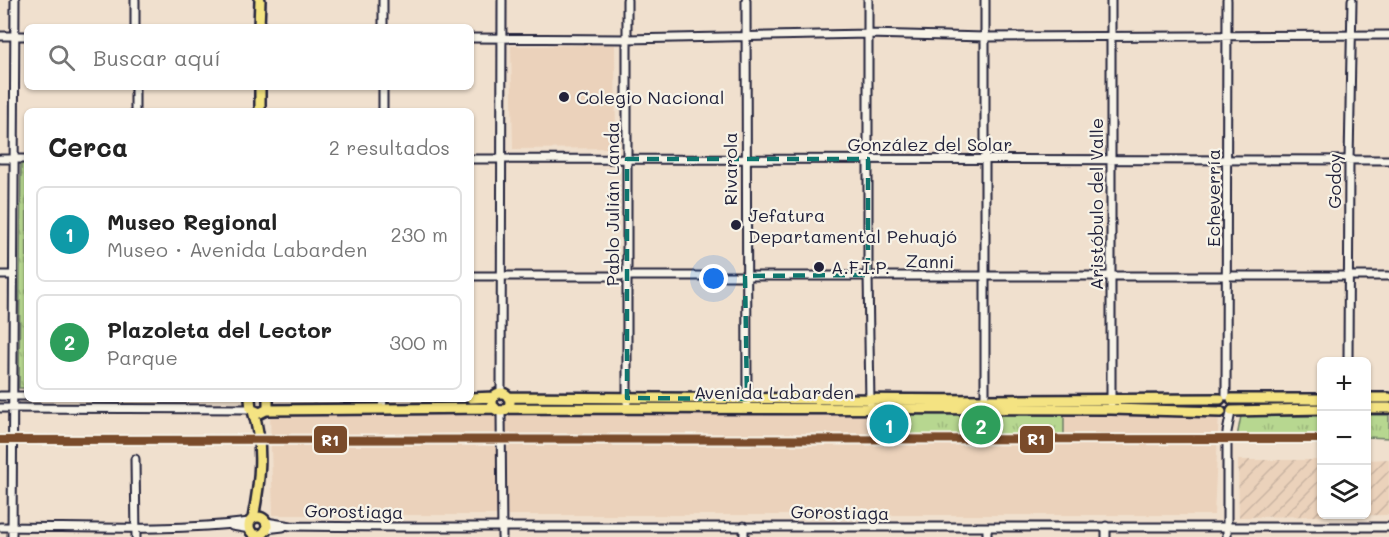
<!DOCTYPE html>
<html lang="es">
<meta charset="utf-8">
<style>
:root{--surface:#fff;--page:#f2f2f2;--text:#222;--muted:#767676;--line:#e0e0e0;--accent:#0b8043}
body{margin:0;font-family:Mali,sans-serif;background:var(--page);color:var(--text)}
.controls{position:absolute;right:18px;bottom:18px;display:grid;overflow:hidden;border-radius:9px;box-shadow:0 2px 4px #0004}
.controls button{width:54px;height:54px;display:grid;place-items:center;padding:0;border:0;border-bottom:2px solid var(--line);background:var(--surface);color:var(--text);font:30px sans-serif}
.you{position:absolute;left:714px;top:279px;width:21px;height:21px;margin:-15px;border:4px solid #fff;border-radius:50%;background:#1a73e8;box-shadow:0 0 0 9px #1a73e833}
.badge{display:grid;place-items:center;width:39px;height:39px;border-radius:50%;background:var(--accent);color:#fff;font-size:20px;font-weight:700}
.pin{position:absolute;translate:-50% -50%;border:3px solid #fff;box-shadow:0 2px 6px #0006}
.list{margin:0;padding:0;list-style:none}
h2{display:flex;justify-content:space-between;align-items:center;height:78px;margin:0;padding:0 24px;font-size:26px}
h2 small{font-size:20px;font-weight:400;color:var(--muted)}
.list li{display:grid;grid-template-columns:39px 1fr auto;gap:18px;align-items:center;box-sizing:border-box;height:96px;margin:0 12px 12px;padding:0 12px;border:2px solid var(--line);border-radius:9px}
.list b{display:block;font-size:22px;white-space:nowrap}
.list p{margin:0;font-size:20px;white-space:nowrap;color:var(--muted)}
.list em{font-size:20px;font-style:normal;color:var(--muted)}
.icon{flex:none;width:33px;height:33px;fill:none;stroke:currentColor;stroke-width:2;stroke-linecap:round;stroke-linejoin:round}
.map{position:relative;flex:none;width:1389px;height:537px;overflow:hidden}
.search{position:absolute;background:var(--surface);box-shadow:0 2px 4px #0004;left:24px;top:24px;width:450px;height:66px;display:flex;align-items:center;gap:15px;box-sizing:border-box;padding:0 21px;border-radius:9px;color:var(--muted);font-size:22px}
.panel{position:absolute;background:var(--surface);box-shadow:0 2px 4px #0004;left:24px;top:108px;width:450px;height:294px;border-radius:9px}
.map>svg:first-child{display:block}
.built{fill:#ebd2bb}
.industrial{fill:url(#industrial-furrows)}
.park{fill:url(#park-tufts);stroke:#6c7c66;stroke-width:1.5}
.lines{fill:none;stroke-linecap:round;stroke-linejoin:round}
.minor-casing{stroke:#22223b;stroke-width:11}
.major-casing{stroke:#22223b;stroke-width:14}
.minor{stroke:#f7f3e8;stroke-width:7}
.major{stroke:#f4e382;stroke-width:9}
.rail-1-casing{stroke:#f7f3e8;stroke-width:12}
.rail-1{stroke:#7a4b2a;stroke-width:8}
.marked{fill:none;stroke:#0f766e;stroke-width:4.5;stroke-dasharray:12 8;stroke-linejoin:round}
.poi-dot{fill:#22223b;stroke:#f7f3e8;stroke-width:2}
.labels{text-anchor:middle;dominant-baseline:central;stroke-width:4.5;stroke-linejoin:round;paint-order:stroke}
.poi-label{font-size:18px;fill:#22223b;stroke:#f7f3e8;text-anchor:start}
.street-label{font-size:18px;fill:#22223b;stroke:#f7f3e8}
.line-badge{stroke:#f7f3e8;stroke-width:2}
.badge-label{font-size:16px;text-anchor:middle;font-weight:bold;fill:#fff}
</style>
<div class="map">
<svg width="1389" height="537" viewBox="0 0 1389 537">
<defs>
<pattern id="industrial-furrows" width="10" height="10" patternUnits="userSpaceOnUse" patternTransform="scale(1.5)"><rect width="10" height="10" fill="#ebd2bb"/><path d="M-1 1l2-2M0 10L10 0M9 11l2-2" fill="none" stroke="#c9b4a2"/></pattern>
<pattern id="park-tufts" width="24" height="20" patternUnits="userSpaceOnUse" patternTransform="scale(1.5)"><rect width="24" height="20" fill="#b7d790"/><path d="M3 7l-1-3M5 7V3M7 7l1-3M15 17l-1-3M17 17v-4M19 17l1-3" fill="none" stroke="#9db87d"/></pattern>
</defs>
<rect width="100%" height="100%" fill="#f0e0ce"/>
<filter id="ink" filterUnits="userSpaceOnUse"><feTurbulence type="fractalNoise" baseFrequency=".0167" numOctaves="2"/><feDisplacementMap in="SourceGraphic" scale="12" xChannelSelector="R" yChannelSelector="G"/><feConvolveMatrix kernelMatrix="1 2 1 2 8 2 1 2 1" color-interpolation-filters="sRGB"/></filter>
<g filter="url(#ink)">
<path class="built" d="M615 45 616 148 513 149 511 46Z
M1219 413 1214 515H273L270 414Z"/>
<path class="industrial" d="M1389 459V515L1239 517 1238 460H1321L1322 514H1366L1367 460Z"/>
<path class="park" d="M21 159H27V388H19Z
M897 413 1064 414V437L897 436Z
M1367 415H1389V438L1367 437Z
M1241 416H1321V437H1237Z"/>
<g class="lines">
<g class="minor-casing">
<path id="minor" d="M383 0V27
M627 0V402
M746 0 747 402
M868 0V275L870 403
M985 0V402
M1111 0V403
M135 27V0
M0 36H27
M471 38 627 39 868 34 985 37 1389 35
M383 87V111
M135 111V87
M0 159H27
M471 159 1389 160
M0 275H12
M471 276H1389
M1348 362 1349 160 1352 0
M501 393 502 0
M0 396H27
M1226 396 1227 0
M0 408 251 409
M382 409 383 399
M501 410 502 537
M135 459 136 537
M266 522 291 526 385 527H1389
M232 526 250 529
M744 526V537
M0 527C81 527 170 532 250 522
M987 528V537
M266 529 283 527
M12 537 15 0
M1106 537V526
M1227 537V432L1231 412"/>
</g>
<g class="major-casing">
<path id="major" d="M259 27 260 0
M260 87V111
M492 402a9 9 0 1 1 18 0a9 9 0 1 1-18 0Z
M508 397 986 400 1220 399
M471 398 494 397
M1366 398H1389
M250 399 251 409 260 413 268 409V399
M1232 399H1322
M507 408 1111 409 1221 412
M1366 408H1389
M267 410 495 408
M253 411C264 446 260 483 253 518
M1232 411 1322 409
M249 526a9 9 0 1 1 18 0a9 9 0 1 1-18 0Z"/>
</g>
<use href="#minor" class="minor"/>
<use href="#major" class="major"/>
<g class="rail-1-casing">
<path id="rail-1" d="M0 440 1322 439"/>
</g>
<use href="#rail-1" class="rail-1"/>
</g>
</g>
<path class="marked" d="M627 159H868V275L745 276 747 399 627 398Z"/>
<g class="poi-dot">
<circle cx="564" cy="97" r="6"/>
<circle cx="736" cy="225" r="6"/>
<circle cx="819" cy="267" r="6"/>
</g>
<g class="labels">
<g class="poi-label">
<text x="576" y="97">Colegio Nacional</text>
<text x="748" y="215">Jefatura<tspan x="748" dy="21">Departamental Pehuajó</tspan></text>
<text x="831" y="267">A.F.I.P.</text>
</g>
<g class="street-label">
<text x="930" y="144">González del Solar</text>
<text transform="translate(730 169) rotate(-90)">Rivarola</text>
<text transform="translate(1334 181) rotate(-90)">Godoy</text>
<text transform="translate(1213 198) rotate(-90)">Echeverría</text>
<text transform="translate(612 204) rotate(-90)">Pablo Julián Landa</text>
<text transform="translate(1096 204) rotate(-90)">Aristóbulo del Valle</text>
<text transform="translate(930 261) rotate(1)">Zanni</text>
<text x="774" y="392">Avenida Labarden</text>
<text transform="translate(354 511) rotate(1)">Gorostiaga</text>
<text transform="translate(840 512) rotate(1)">Gorostiaga</text>
</g>
</g>
<g class="line-badge">
<rect x="1019" y="425" width="35" height="29" rx="6" fill="#7a4b2a"/>
<rect x="313" y="425" width="35" height="29" rx="6" fill="#7a4b2a"/>
</g>
<g class="badge-label">
<text x="1036" y="445">R1</text>
<text x="330" y="446">R1</text>
</g>
</svg>
<div class="controls">
<button>+</button>
<button>−</button>
<button><svg class="icon" aria-label="layers" viewBox="0 0 24 24"><path d="M12 4l9 5-9 5-9-5zM3 14l9 5 9-5"/></svg></button>
</div>
<div class="you"></div>
<div class="pin badge" style="left:889px;top:424px;background:#0f9aa8">1</div>
<div class="pin badge" style="left:981px;top:425px;background:#2e9e5b">2</div>
<div class="search"><svg class="icon" aria-label="search" viewBox="0 0 24 24"><circle cx="10" cy="10" r="6"/><path d="M15 15l6 6"/></svg>Buscar aquí</div>
<section class="panel">
<h2>Cerca<small>2 resultados</small></h2>
<ul class="list">
<li><span class="badge" style="background:#0f9aa8">1</span><div><b>Museo Regional</b><p>Museo · Avenida Labarden</p></div><em>230 m</em></li>
<li><span class="badge" style="background:#2e9e5b">2</span><div><b>Plazoleta del Lector</b><p>Parque</p></div><em>300 m</em></li>
</ul>
</section>
</div>
